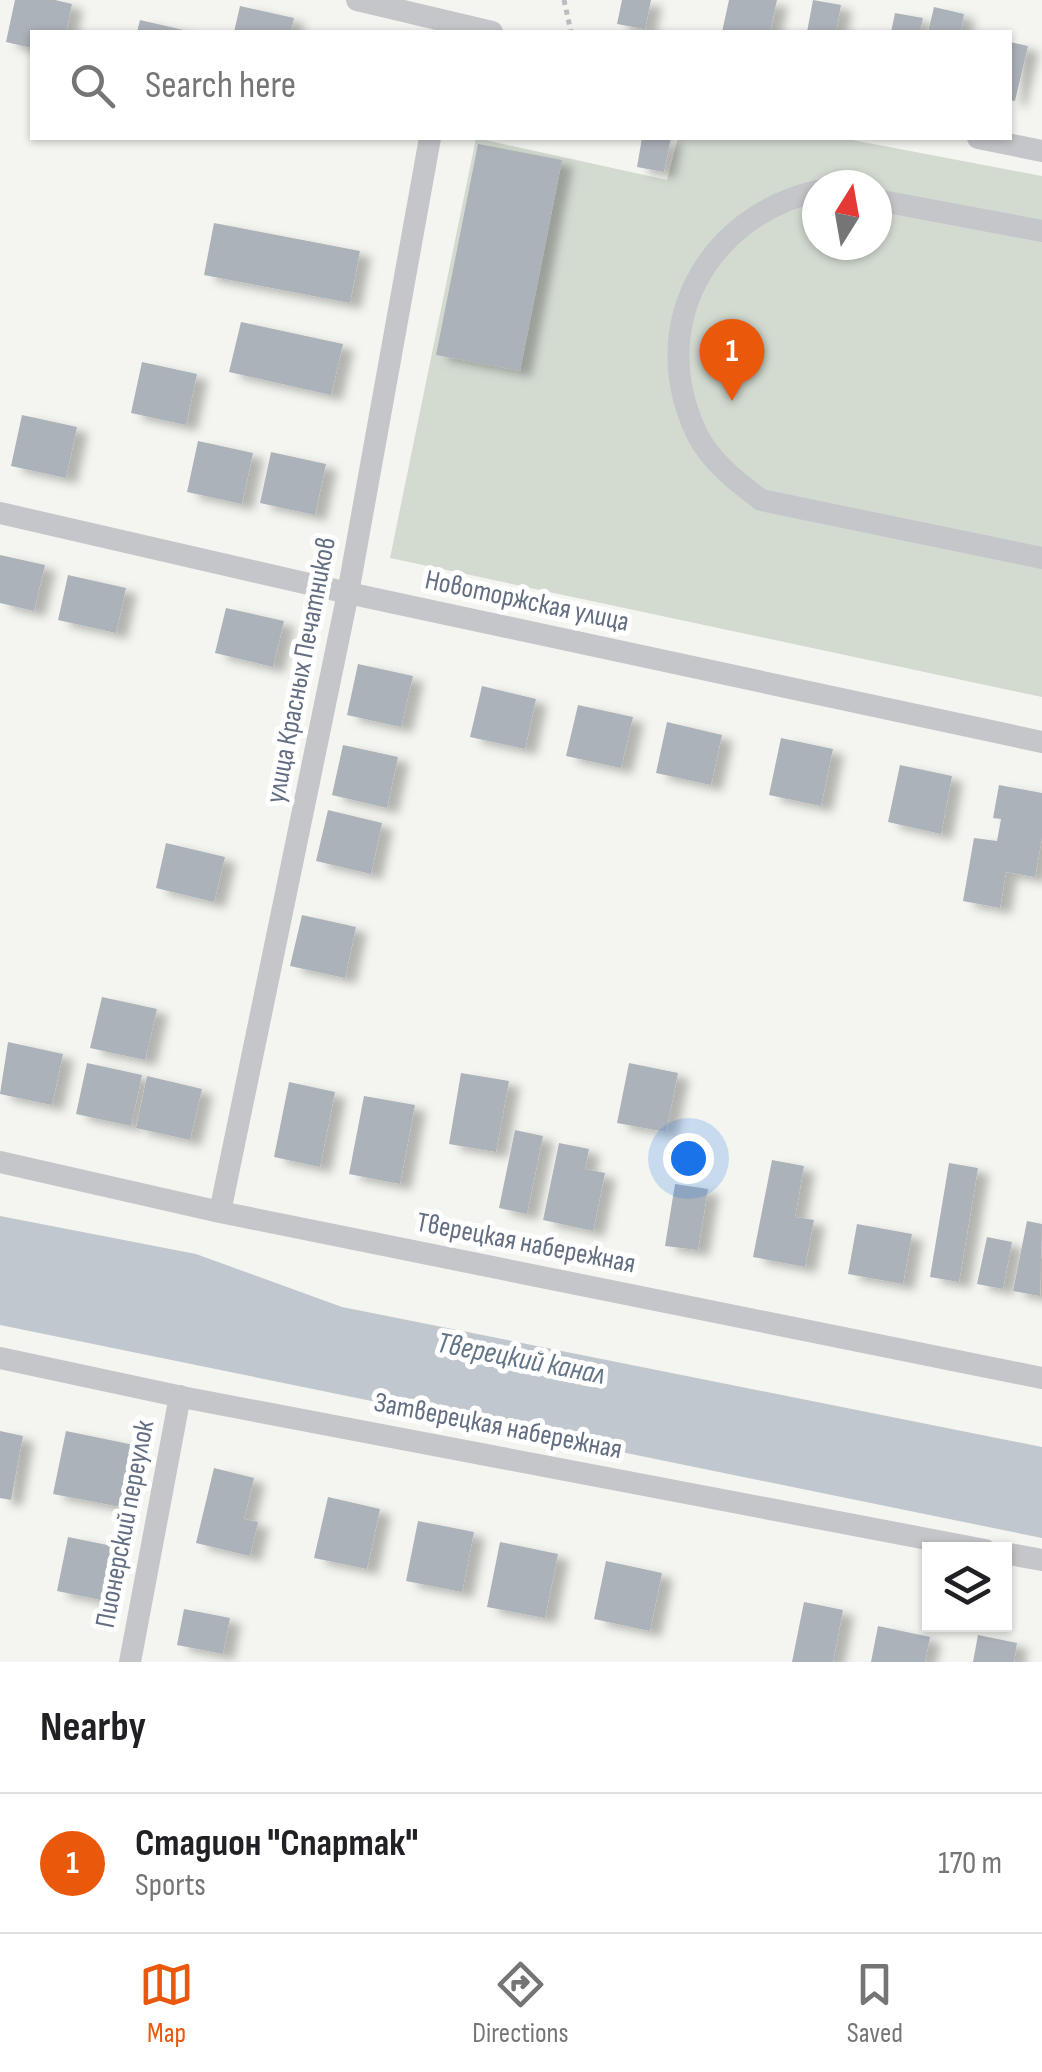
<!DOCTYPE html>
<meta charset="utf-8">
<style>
:root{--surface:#fff;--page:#f2f2f2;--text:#202124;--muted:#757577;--line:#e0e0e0;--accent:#ea580c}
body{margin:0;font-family:"Sofia Sans Condensed",sans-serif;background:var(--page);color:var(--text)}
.controls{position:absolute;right:30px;bottom:30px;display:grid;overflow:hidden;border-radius:0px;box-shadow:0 2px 8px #0004}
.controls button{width:90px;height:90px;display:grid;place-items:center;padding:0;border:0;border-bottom:2px solid var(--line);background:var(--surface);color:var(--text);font:50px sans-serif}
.compass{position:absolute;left:802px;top:170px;width:90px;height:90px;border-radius:50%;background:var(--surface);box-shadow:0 2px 8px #0004;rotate:11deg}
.you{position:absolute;left:688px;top:1158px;width:35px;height:35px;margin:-25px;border:8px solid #fff;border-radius:50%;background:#1a73e8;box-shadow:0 0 0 15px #1a73e833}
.badge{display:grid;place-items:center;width:65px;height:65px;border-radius:50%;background:var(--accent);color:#fff;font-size:32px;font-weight:700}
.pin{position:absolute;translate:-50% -82px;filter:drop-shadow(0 2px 5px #0008)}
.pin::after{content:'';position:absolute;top:52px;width:35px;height:30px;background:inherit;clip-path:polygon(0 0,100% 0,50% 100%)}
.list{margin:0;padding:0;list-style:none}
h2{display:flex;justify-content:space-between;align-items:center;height:130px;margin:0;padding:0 40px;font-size:42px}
h2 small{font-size:32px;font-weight:400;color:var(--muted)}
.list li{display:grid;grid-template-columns:65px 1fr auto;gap:30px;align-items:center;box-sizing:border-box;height:140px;padding:0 40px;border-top:2px solid var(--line)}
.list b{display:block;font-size:38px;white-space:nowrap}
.list p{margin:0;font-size:32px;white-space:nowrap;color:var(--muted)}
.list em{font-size:32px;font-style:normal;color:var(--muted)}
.icon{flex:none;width:55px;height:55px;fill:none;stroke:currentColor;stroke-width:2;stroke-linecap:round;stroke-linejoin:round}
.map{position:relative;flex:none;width:1042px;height:1662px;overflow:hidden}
.search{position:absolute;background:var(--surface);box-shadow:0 2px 8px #0004;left:30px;right:30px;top:30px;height:110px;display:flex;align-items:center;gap:25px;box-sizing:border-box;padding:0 35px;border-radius:0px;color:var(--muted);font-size:38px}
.sheet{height:270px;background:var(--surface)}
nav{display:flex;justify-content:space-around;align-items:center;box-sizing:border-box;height:140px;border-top:2px solid var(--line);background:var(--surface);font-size:28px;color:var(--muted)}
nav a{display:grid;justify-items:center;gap:5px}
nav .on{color:var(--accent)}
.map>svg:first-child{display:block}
.green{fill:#d3dbd1;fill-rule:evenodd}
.water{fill:#c0c7ce}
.building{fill:#acb2b9;filter:url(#shadow)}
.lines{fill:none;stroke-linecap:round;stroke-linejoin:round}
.path{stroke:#bbbcbf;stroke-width:5;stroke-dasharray:5 5;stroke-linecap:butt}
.street{stroke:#c4c6ca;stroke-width:22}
.labels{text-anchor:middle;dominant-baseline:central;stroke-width:10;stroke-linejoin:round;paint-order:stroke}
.street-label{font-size:28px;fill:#636e82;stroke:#fff}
.water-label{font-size:30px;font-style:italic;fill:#637586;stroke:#fff}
</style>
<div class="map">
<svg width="1042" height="1662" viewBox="0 0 1042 1662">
<defs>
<filter id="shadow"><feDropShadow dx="11" dy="6" stdDeviation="5" flood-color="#0004"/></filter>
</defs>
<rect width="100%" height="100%" fill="#f4f5f0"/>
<path class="green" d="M476 138 667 180 678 138H842L1042 176V697L390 558ZM817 185H877V245H817Z"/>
<path class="water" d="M0 1216 196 1254 342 1307 1042 1447V1538L0 1325Z"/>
<path class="building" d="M15 0H55L72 4 66 32H32V48L6 42Z
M622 0H651L645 29 617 24Z
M729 0H777L770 32H722Z
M813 0 841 5 836 32H807Z
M240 6 294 18 291 32H234Z
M934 7 964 14 961 32H928Z
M895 13 923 18 920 32H891Z
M140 20 188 31V32H137Z
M1010 42 1028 46 1015 101 1010 100Z
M642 138H671L664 172 637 167Z
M478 144 562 160 520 371 436 355Z
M214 223 360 251 350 303 204 275Z
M241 322 343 344 331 395 229 372Z
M142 362 197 374 186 425 131 413Z
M22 415 77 427 66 478 11 466Z
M198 441 253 453 242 504 187 492Z
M271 452 326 464 315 515 260 503Z
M0 555 45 565 34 611 0 603Z
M68 575 126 588 116 633 58 620Z
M226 608 284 621 273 667 215 653Z
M358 664 413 676 401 727 347 715Z
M482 686 536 699 525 749 470 737Z
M578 705 633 717 621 768 566 756Z
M667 722 722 735 711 785 656 773Z
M781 738 833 749 821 806 769 795Z
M343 745 398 757 387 808 332 795Z
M900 765 952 776 941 834 888 822Z
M999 785 1042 793V838L1035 877 1006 872 1000 908 963 901 974 838 997 841 1001 819 993 818Z
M328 810 382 823 371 874 316 861Z
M166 843 225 857 214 902 156 888Z
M302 915 356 927 345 978 290 966Z
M102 997 157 1009 145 1060 90 1048Z
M8 1042 63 1054 52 1105 0 1094Z
M87 1063 142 1075 131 1126 76 1114Z
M629 1063 678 1073 666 1132 617 1123Z
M461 1073 509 1081 496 1152 449 1144Z
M147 1076 202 1089 190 1140 136 1128Z
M289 1082 335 1092 320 1167 274 1157Z
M364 1096 415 1105 400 1184 349 1174Z
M515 1130 543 1136 527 1214 499 1208Z
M559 1143 589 1149 585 1169 605 1173 593 1231 543 1220Z
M772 1160 804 1166 795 1217 814 1220 805 1267 753 1257Z
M949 1163 978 1168 959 1282 930 1277Z
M675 1184 708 1189 698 1250 665 1246Z
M1027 1221 1042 1224 1040 1296 1013 1291Z
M857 1224 912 1234 903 1284 848 1274Z
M987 1237 1012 1242 1003 1289 977 1284Z
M0 1431 23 1436 11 1500 0 1498Z
M66 1431 134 1445 121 1507 53 1494Z
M214 1468 254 1478 244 1519 258 1522 250 1556 196 1543Z
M328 1497 380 1509 367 1569 314 1558Z
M418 1521 474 1532 462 1592 406 1581Z
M68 1537 112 1546 101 1600 57 1591Z
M500 1542 558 1554 545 1618 487 1607Z
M606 1561 662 1573 650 1631 594 1619Z
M804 1602 843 1610 833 1662H792Z
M184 1609 230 1618 223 1654 177 1645Z
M878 1626 930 1637 925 1662H871Z
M978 1635 1017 1643 1014 1662H973Z"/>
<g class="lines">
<path class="path" d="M564 0 571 32"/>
<path class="street" d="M357 0 492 32
M978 138 1042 151
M817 191C705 217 646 328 697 434 711 462 736 481 761 500L1042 558
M877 200 1042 231
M0 513 348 593 1042 742
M0 1162 220 1212 1042 1378
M220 1212 348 593 430 138
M0 1358 187 1398 985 1550
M1004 1553 1042 1560
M130 1662 180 1396"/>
</g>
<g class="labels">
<g class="street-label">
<text transform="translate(527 601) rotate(12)">Новоторжская улица</text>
<text transform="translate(301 670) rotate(-79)">улица Красных Печатников</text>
<text transform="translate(526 1243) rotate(11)">Тверецкая набережная</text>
<text transform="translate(498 1426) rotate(11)">Затверецкая набережная</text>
<text transform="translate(125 1524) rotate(-79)">Пионерский переулок</text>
</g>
<g class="water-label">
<text transform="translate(521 1359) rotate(11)">Тверецкий канал</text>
</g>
</g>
</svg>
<div class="controls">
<button><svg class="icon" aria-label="layers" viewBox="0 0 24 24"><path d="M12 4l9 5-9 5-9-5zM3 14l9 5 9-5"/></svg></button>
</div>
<svg class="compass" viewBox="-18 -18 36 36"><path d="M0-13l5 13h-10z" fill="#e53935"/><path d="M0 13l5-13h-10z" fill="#757577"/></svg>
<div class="you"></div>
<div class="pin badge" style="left:732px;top:401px">1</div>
<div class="search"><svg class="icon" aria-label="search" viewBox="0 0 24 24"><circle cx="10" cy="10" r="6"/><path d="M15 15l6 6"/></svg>Search here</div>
</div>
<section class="sheet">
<h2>Nearby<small></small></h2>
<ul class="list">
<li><span class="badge">1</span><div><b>Стадион &quot;Спартак&quot;</b><p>Sports</p></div><em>170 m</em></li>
</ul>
</section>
<nav>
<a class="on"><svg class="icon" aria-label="map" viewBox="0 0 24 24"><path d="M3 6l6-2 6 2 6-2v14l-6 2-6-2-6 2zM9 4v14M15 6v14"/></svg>Map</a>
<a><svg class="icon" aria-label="directions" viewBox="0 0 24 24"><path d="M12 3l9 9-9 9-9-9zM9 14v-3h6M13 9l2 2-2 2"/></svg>Directions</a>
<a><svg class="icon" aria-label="saved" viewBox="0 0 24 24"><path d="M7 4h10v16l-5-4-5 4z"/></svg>Saved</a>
</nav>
